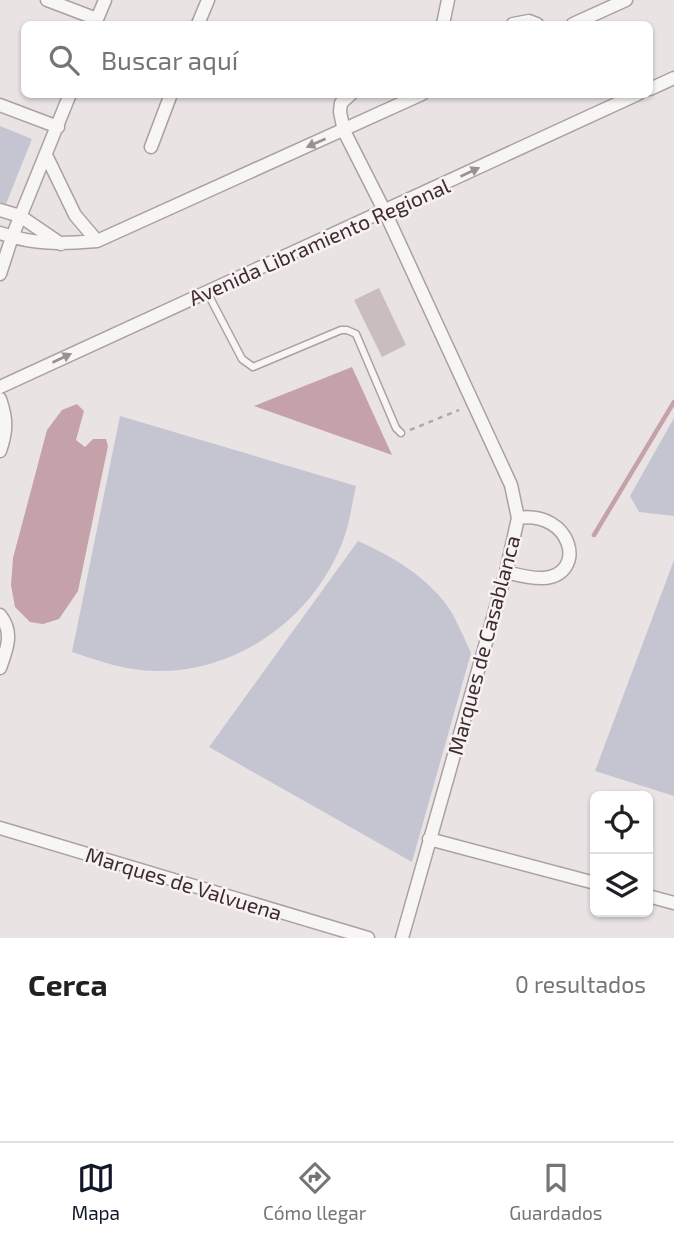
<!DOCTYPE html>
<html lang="es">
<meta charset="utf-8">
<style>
:root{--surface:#fff;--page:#f6f6f6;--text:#202124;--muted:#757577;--line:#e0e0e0;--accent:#111827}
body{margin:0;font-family:"Exo 2",sans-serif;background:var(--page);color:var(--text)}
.controls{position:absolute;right:21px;bottom:21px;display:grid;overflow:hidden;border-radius:10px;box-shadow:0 2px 5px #0004}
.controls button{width:63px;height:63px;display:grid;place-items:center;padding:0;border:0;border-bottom:2px solid var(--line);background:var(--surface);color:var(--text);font:35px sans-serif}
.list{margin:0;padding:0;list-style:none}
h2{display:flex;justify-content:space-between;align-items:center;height:91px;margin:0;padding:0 28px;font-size:30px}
h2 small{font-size:23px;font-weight:400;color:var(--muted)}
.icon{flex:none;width:38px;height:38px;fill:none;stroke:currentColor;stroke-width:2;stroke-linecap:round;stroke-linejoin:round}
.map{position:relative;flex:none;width:674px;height:938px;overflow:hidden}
.search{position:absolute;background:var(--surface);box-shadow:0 2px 5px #0004;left:21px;right:21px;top:21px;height:77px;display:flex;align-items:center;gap:18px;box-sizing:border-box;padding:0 24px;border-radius:10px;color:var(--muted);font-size:26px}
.sheet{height:203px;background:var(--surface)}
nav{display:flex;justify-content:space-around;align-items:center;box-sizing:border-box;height:98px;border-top:2px solid var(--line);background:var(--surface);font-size:19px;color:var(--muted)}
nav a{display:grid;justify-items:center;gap:4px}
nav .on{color:var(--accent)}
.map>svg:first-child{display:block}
.green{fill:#c5c5d2}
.water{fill:#c5a2a9}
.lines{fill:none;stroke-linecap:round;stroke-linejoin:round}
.stream{stroke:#c5a2a9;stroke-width:4.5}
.building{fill:#c9bdbf}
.lane-casing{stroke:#aca1a2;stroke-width:9}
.street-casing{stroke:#aca1a2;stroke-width:15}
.path{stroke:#b2a9a9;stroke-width:2.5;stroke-dasharray:5 5;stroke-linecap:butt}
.lane{stroke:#f8f5f5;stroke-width:6}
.street{stroke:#f8f5f5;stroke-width:12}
.oneway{fill:#9c9092}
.labels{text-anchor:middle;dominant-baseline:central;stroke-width:5;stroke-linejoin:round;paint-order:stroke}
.street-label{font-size:21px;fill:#402c2e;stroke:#f7f2f3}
</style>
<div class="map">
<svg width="674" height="938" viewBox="0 0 674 938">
<rect width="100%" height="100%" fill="#e9e3e4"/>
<path class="green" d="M0 126 32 139 6 204 0 202Z
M120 416 356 486C352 503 350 522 344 538 316 616 239 673 155 671 126 671 100 661 72 652Z
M674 418V516L639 512 630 496Z
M358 541C394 557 431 579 452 613 459 626 465 640 471 653L412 862 209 747Z
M674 560V796L595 771Z"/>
<path class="water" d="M352 367 392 455 254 406Z
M77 404 84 411 76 440 85 447 93 439H106L108 446 78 591 59 619 43 624 30 622 15 607 11 585 13 558 47 430 62 410Z"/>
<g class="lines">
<path class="stream" d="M594 535 674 402"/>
</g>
<path class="building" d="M379 288 406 345 382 357 354 300Z"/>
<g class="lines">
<g class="lane-casing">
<path id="lane" d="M207 292 242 359 253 367 341 330H347L356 334 396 428 401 433"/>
</g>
<g class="street-casing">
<path id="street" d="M47 0 97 19
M95 24 105 0
M198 24 208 0
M443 24 448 0
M513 24 529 21 537 24
M573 24 626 0
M650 89 674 78
M351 94 341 103 340 112 344 131 385 212 511 485 518 518 506 572 402 938
M0 105 58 127
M151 147 171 94
M46 155 75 215 97 241
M0 210 20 216 61 244
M0 233C35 245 61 244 97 241L422 94
M0 274 12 237 70 94
M0 387 638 94
M0 399C7 419 7 431 0 451
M506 572C518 575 532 579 544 578 588 574 572 510 518 518
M0 615C14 632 7 649 0 668
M0 828 368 938
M429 839 595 883
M648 896 674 903"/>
</g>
<path class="path" d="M410 430 459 410"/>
<use href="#lane" class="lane"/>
<use href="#street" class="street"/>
</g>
<defs><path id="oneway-solid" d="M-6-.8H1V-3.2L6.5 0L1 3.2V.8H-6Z" transform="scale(1.75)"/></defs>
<g class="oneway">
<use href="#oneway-solid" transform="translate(316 143) rotate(156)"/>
<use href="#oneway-solid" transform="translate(470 172) rotate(-25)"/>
<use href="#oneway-solid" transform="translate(62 358) rotate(-25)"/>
</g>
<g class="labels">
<g class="street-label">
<text transform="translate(319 241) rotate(-24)">Avenida Libramiento Regional</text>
<text transform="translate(483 645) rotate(-75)">Marques de Casablanca</text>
<text transform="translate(184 883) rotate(17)">Marques de Valvuena</text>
</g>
</g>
</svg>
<div class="controls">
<button><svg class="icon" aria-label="locate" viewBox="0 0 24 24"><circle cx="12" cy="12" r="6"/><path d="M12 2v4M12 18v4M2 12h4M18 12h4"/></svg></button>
<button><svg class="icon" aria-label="layers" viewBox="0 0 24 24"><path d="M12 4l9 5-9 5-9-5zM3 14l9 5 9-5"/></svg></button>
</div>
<div class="search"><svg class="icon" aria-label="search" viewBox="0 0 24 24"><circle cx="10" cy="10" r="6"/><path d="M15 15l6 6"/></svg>Buscar aquí</div>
</div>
<section class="sheet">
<h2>Cerca<small>0 resultados</small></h2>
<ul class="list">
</ul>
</section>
<nav>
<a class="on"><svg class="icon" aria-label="map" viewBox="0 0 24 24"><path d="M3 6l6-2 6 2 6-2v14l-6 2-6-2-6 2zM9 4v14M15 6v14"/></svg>Mapa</a>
<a><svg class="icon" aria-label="directions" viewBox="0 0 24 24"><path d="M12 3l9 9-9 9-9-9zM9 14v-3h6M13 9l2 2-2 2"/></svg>Cómo llegar</a>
<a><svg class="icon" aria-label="saved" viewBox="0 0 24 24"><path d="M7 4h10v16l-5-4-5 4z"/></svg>Guardados</a>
</nav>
